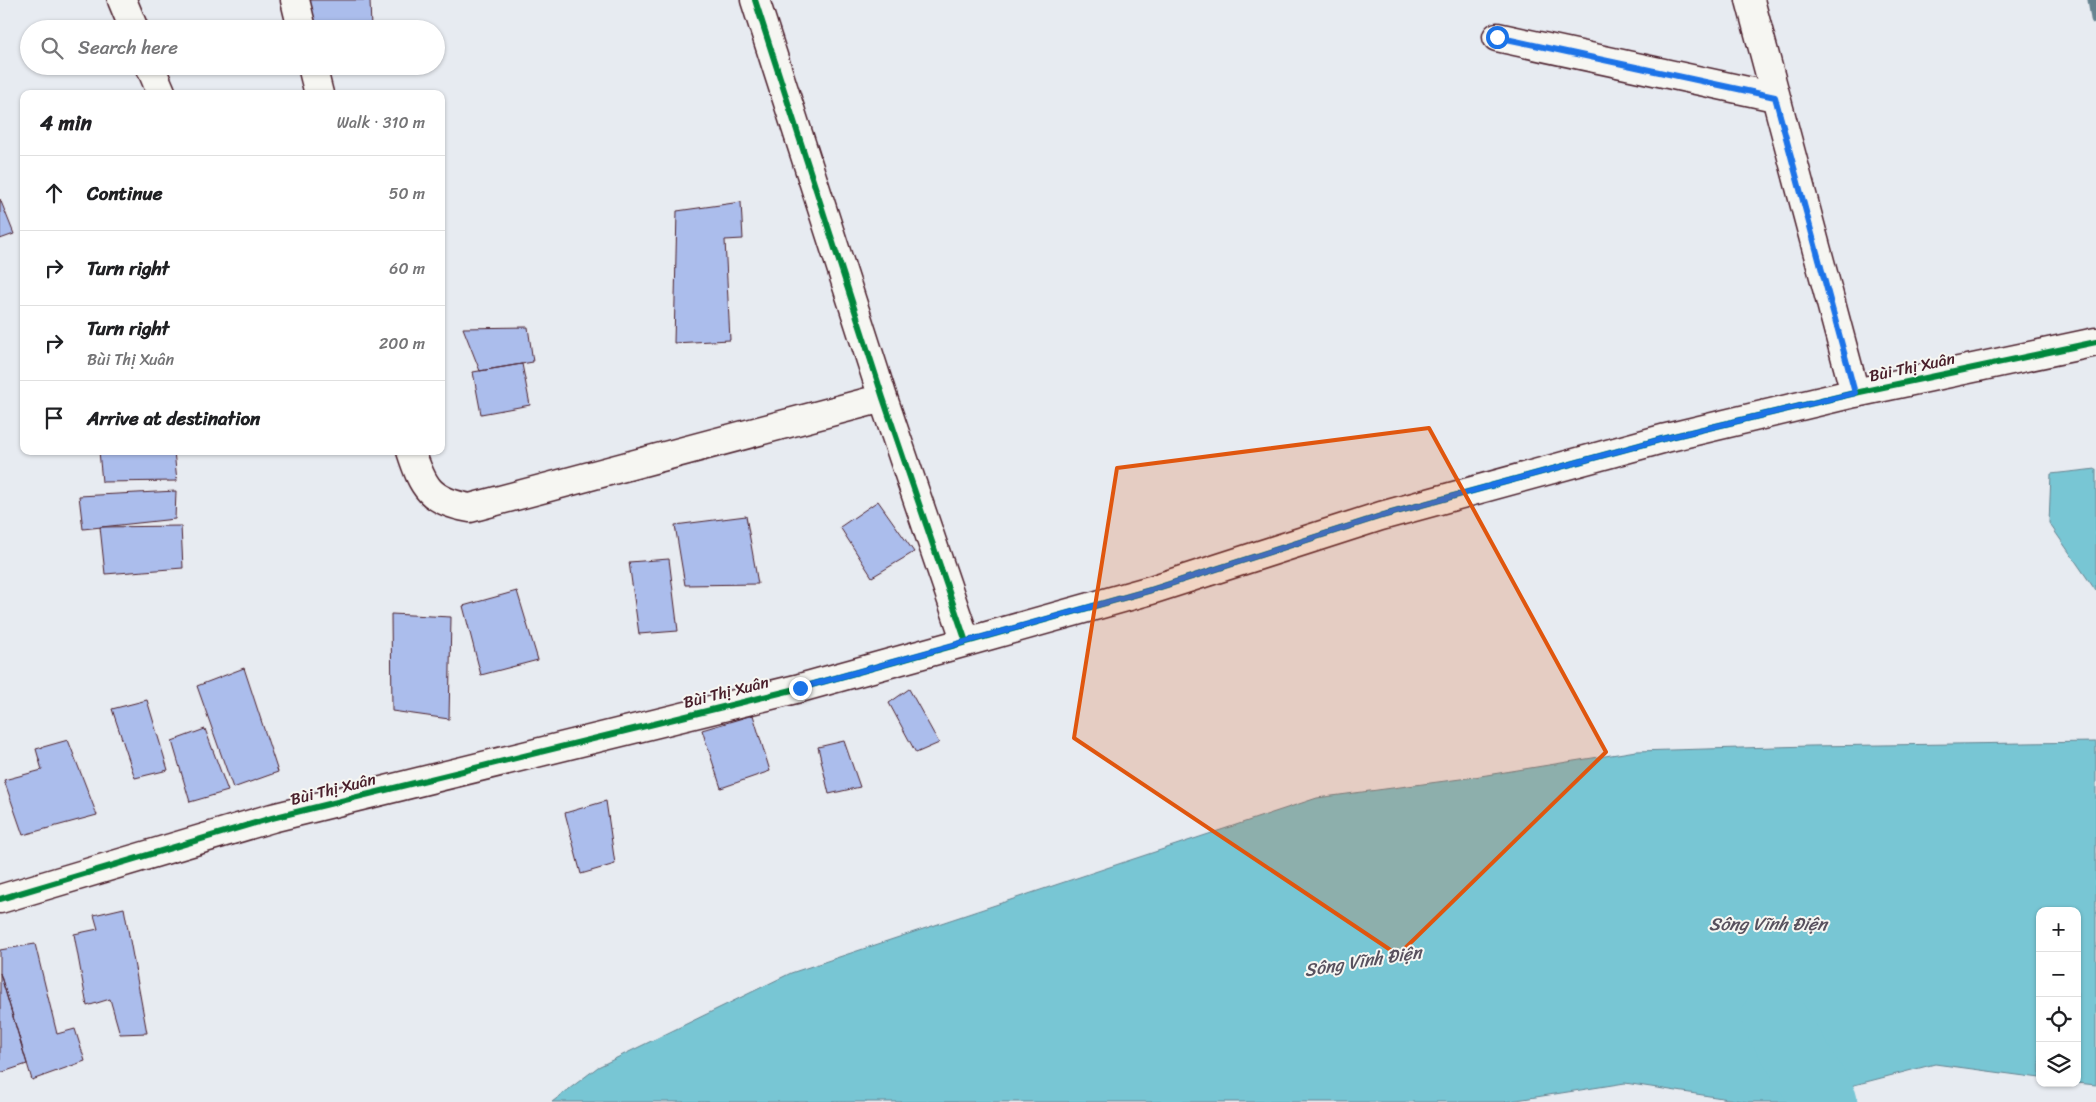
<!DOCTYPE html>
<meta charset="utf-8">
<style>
:root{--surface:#fff;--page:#f6f6f6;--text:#202124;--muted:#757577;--line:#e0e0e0}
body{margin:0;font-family:Sriracha,sans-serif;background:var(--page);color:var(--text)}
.controls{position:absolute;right:15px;bottom:15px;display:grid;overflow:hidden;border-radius:10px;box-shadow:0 1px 4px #0004}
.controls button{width:45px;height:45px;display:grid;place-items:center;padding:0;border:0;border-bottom:1px solid var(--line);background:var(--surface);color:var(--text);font:25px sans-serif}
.stop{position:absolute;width:15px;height:15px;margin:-11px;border:4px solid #1a73e8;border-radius:50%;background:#fff}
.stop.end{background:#1a73e8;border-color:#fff;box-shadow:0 1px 5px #0008}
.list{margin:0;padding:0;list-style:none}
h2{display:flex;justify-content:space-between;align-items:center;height:65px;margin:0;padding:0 20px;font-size:21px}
h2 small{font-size:16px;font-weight:400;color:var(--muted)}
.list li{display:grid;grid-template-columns:32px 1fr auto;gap:15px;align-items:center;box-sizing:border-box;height:75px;padding:0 20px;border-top:1px solid var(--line)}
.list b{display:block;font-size:19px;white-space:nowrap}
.list p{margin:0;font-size:16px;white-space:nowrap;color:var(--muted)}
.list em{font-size:16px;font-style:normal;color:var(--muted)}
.icon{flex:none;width:28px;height:28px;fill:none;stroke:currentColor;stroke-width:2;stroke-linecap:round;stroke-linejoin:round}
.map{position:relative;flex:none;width:2096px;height:1102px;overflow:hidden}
.search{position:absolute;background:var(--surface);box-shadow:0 1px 4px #0004;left:20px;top:20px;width:425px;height:55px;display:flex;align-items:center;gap:12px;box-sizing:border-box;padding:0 18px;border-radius:28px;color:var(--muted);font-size:19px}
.panel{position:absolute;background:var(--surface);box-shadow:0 1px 4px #0004;left:20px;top:90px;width:425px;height:365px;border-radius:10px}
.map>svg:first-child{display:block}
.water{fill:#78c6d4;stroke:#668390}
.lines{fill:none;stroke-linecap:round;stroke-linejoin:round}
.stream{stroke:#668390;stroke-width:11}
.river{stroke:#78c6d4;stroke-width:65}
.building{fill:#abbdec;stroke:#4a1f2b}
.street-casing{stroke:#4a1f2b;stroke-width:31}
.street{stroke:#f6f6f2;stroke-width:28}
.cycleway-casing{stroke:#f6f6f2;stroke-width:9}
.cycleway{stroke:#00873e;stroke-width:6}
.route{stroke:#1a73e8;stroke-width:6}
.marked{fill:#e0560e;fill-opacity:0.2;stroke:#e0560e;stroke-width:4;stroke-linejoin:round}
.labels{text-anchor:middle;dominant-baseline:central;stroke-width:4;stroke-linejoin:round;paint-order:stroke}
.street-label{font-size:16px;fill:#4a1f2b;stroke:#f6f6f2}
.water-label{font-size:18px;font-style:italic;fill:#58515e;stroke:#f6f6f2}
</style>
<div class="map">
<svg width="2096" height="1102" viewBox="0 0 2096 1102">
<rect width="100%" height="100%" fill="#e7ebf1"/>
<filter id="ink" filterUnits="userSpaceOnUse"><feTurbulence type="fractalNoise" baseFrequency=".02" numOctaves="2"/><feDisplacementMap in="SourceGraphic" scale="10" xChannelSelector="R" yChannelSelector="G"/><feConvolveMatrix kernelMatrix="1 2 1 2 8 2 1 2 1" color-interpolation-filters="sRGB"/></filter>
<g filter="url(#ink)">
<path class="water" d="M2096 469V591L2049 523 2051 474Z
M2096 742V1085L2077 1083V911H2040V1078L1935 1064 1789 1102H1748L1625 1083 1504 1102H552L598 1067 791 973 1317 798 1468 778 1636 751 1810 746Z"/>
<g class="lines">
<path class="stream" d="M2093 0 2096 19"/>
<path class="river" d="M1774 1018 1825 1102"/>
</g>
<path class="building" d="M300 0H370L371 29 302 27Z
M0 199 14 234 0 239Z
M741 202 743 239 725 240 730 340 674 343 677 211Z
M528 327 533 362 480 371 463 328Z
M522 364 530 405 481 414 473 372Z
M99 451H174L177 481 102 482Z
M176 491 175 519 83 529 79 496Z
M878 501 914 552 872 577 840 527Z
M746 516 758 584 685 585 675 525Z
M181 526 183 568 105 574 100 527Z
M669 559 678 631 639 634 629 562Z
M517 591 538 660 481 675 463 606Z
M391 614 451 617 449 719 392 711Z
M244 668 278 772 233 788 197 686Z
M909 689 939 743 916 753 889 703Z
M147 700 168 770 135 778 112 709Z
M753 715 770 771 721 788 702 730Z
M205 729 228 791 190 802 172 741Z
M68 740 97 815 23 835 4 780 42 770 36 749Z
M844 741 860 787 829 794 818 747Z
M606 801 615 864 581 874 565 813Z
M124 908 147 1033 120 1034 110 999 87 1006 74 934 98 929 94 915Z
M35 944 57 1034 75 1029 85 1061 32 1080 0 973V950Z
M0 973 27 1064 0 1073Z"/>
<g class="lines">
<g class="street-casing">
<path id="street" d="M122 0 134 29
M295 0 302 29
M755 0 883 398 966 642
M1750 0 1855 393
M1497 37 1775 97
M150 66 162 94
M312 66 319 94
M411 451C423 488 430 501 470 508L883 398
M0 899 272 818 800 688 966 642 1151 590 1381 516 1666 438 1855 393 2096 342"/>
</g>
<use href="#street" class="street"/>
<g class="cycleway-casing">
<path id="cycleway" d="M755 0 883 398 966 642
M0 899 272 818 800 688 966 642 1151 590 1381 516 1666 438 1855 393 2096 342"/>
</g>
<use href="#cycleway" class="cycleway"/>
</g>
</g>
<g class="lines" filter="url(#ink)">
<path class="route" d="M800 688 1151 590 1381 516 1666 438 1855 393 1775 97 1497 37"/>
</g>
<path class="marked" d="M1429 428 1606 752 1398 955 1074 738 1117 468Z"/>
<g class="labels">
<g class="street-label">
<text transform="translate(1912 367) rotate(-12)">Bùi Thị Xuân</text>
<text transform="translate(726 692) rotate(-14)">Bùi Thị Xuân</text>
<text transform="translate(333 789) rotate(-14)">Bùi Thị Xuân</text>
</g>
<g class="water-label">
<text x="1768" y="924">Sông Vĩnh Điện</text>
<text transform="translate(1363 961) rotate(-9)">Sông Vĩnh Điện</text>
</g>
</g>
</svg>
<div class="controls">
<button>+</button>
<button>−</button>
<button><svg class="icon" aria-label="locate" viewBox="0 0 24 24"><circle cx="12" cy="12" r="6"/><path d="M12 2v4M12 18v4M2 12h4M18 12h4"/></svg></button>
<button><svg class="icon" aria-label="layers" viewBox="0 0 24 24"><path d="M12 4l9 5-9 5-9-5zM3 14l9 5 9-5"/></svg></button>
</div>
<div class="stop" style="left:1497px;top:37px"></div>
<div class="stop end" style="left:800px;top:688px"></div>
<div class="search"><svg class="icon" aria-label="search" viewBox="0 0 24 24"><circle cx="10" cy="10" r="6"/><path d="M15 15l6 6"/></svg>Search here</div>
<section class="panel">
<h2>4 min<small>Walk · 310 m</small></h2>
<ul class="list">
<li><svg class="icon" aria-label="ahead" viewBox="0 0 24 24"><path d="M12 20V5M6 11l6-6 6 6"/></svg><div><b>Continue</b></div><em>50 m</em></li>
<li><svg class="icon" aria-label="right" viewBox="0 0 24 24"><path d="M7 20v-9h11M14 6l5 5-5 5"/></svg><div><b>Turn right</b></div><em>60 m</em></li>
<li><svg class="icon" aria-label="right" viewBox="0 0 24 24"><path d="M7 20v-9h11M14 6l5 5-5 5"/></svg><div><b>Turn right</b><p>Bùi Thị Xuân</p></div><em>200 m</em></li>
<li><svg class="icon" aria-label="arrive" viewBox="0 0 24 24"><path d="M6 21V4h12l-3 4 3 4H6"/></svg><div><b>Arrive at destination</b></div></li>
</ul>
</section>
</div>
